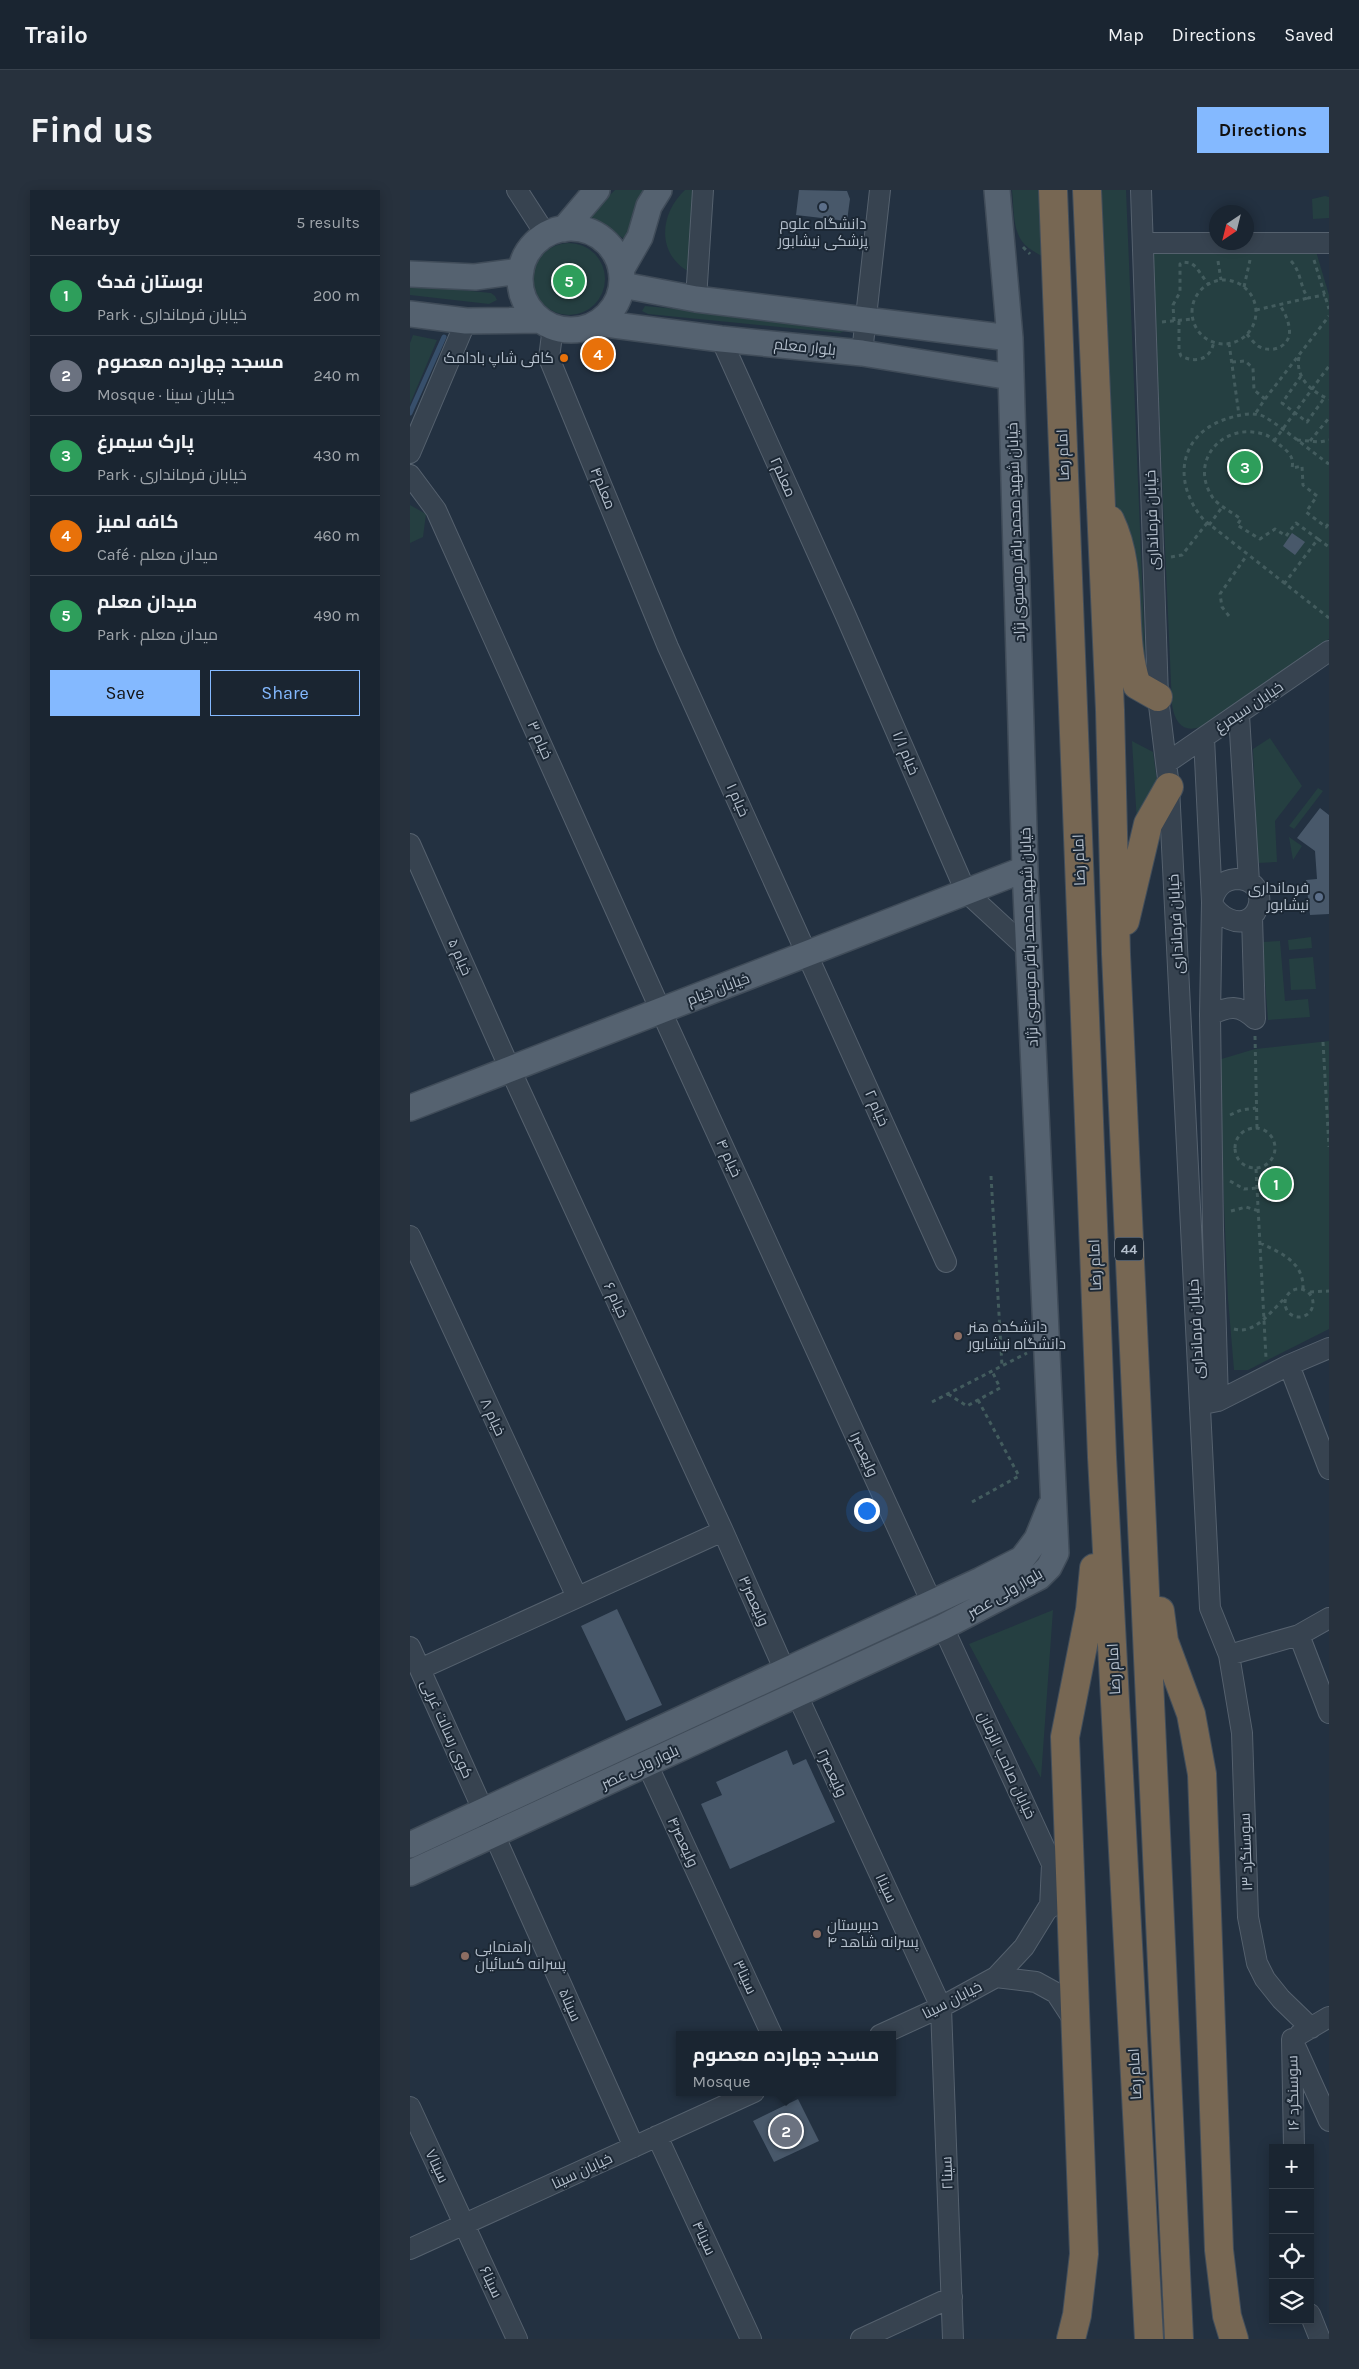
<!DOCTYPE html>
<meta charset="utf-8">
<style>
:root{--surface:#1a2531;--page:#27313d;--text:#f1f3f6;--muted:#9fa5ab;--line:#38424d;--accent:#84b9ff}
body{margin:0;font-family:Karla,Cairo,sans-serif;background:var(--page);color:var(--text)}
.controls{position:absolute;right:15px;bottom:15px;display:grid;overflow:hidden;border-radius:0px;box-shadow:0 2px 12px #0003}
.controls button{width:45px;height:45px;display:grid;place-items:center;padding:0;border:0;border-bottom:1px solid var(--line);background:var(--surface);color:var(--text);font:25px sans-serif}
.compass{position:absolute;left:799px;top:15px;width:45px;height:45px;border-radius:50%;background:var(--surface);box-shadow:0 2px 12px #0003;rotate:215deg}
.you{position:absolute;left:456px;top:1320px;width:18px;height:18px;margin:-12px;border:4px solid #fff;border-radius:50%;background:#1a73e8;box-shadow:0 0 0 8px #1a73e833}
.badge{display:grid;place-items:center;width:32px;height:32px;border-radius:50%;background:var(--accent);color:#fff;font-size:16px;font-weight:700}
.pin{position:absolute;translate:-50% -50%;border:2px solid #fff;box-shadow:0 1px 5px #0006}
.popup{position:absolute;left:266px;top:1841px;width:220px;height:65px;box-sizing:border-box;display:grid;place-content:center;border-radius:0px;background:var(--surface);filter:drop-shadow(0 1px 4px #0005);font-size:16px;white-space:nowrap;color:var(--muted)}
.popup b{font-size:19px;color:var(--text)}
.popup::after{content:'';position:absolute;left:50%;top:100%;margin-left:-10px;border:10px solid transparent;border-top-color:var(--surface)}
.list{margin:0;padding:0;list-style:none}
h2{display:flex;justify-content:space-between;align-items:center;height:65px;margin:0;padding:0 20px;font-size:21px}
h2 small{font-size:16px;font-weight:400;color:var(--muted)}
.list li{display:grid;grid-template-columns:32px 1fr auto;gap:15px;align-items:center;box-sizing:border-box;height:80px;padding:0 20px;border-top:1px solid var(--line)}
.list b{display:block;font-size:19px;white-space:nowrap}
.list p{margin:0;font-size:16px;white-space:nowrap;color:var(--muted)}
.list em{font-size:16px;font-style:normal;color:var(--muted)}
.actions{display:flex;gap:10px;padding:15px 20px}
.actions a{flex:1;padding:11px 0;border:1px solid var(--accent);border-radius:0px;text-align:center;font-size:18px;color:var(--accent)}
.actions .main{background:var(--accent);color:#111}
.icon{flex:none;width:28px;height:28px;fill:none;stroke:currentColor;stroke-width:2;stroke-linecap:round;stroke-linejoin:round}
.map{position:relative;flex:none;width:919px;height:2149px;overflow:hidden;border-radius:0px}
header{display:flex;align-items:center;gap:30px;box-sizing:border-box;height:70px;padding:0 25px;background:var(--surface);border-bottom:1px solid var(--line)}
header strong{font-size:24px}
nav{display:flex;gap:28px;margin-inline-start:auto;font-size:18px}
.intro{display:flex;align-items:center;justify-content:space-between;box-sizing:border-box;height:120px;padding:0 30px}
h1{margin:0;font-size:35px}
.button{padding:12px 22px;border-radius:0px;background:var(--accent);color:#111;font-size:18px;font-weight:700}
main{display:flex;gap:30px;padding:0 30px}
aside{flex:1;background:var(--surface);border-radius:0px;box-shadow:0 2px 12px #0003}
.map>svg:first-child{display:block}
.green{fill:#253f41}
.water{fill:#374f6b}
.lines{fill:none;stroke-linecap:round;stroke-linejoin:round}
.stream{stroke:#374f6b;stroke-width:5}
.building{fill:#48586a}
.minor-casing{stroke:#55616e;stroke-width:22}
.major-casing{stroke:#404c59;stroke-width:28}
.highway-casing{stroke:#424e5b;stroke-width:30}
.path{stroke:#435c5e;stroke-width:3;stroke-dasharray:4 4;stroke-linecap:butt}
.minor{stroke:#374350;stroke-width:20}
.major{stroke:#556270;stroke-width:25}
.highway{stroke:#776753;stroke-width:28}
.service-dot{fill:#5c6f8a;stroke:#1c2835;stroke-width:2}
.food-dot{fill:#e8710a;stroke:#1c2835;stroke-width:2}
.education-dot{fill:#8d6e63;stroke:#1c2835;stroke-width:2}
.labels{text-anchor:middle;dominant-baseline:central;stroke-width:4;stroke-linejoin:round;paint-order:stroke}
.shield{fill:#1c2835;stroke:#86919e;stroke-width:1}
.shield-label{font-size:14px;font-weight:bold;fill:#b3becb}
.poi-label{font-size:15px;fill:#b3becb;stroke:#1c2835;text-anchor:start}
.street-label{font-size:15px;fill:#b3becb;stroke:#1c2835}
</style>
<header>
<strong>Trailo</strong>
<nav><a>Map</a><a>Directions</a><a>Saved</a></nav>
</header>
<div class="intro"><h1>Find us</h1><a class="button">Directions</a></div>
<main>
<aside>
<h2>Nearby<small>5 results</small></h2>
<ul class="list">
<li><span class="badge" style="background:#2e9e5b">1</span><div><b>بوستان فدک</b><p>Park · خیابان فرمانداری</p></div><em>200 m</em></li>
<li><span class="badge" style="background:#6b7280">2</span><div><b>مسجد چهارده معصوم</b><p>Mosque · خیابان سینا</p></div><em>240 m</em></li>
<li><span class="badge" style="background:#2e9e5b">3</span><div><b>پارک سیمرغ</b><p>Park · خیابان فرمانداری</p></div><em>430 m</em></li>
<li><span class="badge" style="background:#e8710a">4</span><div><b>کافه لمیز</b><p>Café · میدان معلم</p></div><em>460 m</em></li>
<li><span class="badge" style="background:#2e9e5b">5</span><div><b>میدان معلم</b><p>Park · میدان معلم</p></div><em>490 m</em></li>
</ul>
<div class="actions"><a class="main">Save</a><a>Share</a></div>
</aside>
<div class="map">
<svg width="919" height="2149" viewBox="0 0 919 2149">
<rect width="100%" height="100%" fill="#233141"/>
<path class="green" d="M205 0H238L216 50 179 26Z
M275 0H286L278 81C246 63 250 23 275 0Z
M602 0H631L635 68C629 64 620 60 615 55 602 42 604 17 602 0Z
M691 0H716L735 462 733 469 713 344 705 310Z
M915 6 919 7V28L903 29 902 9Z
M123 89a36 36 0 1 1 72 0a36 36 0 1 1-72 0Z
M905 58 919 105V449L798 534C777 544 766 538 762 515L742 62Z
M0 95 81 103 85 106 87 110 79 114 0 105Z
M235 116 429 134 436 140 430 143 238 124 232 121Z
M3 145 27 150 0 214V153Z
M0 315 16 324 13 347 0 353Z
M860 548 892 596 865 631 867 672 848 673 843 559Z
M722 551 743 562 747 591 727 633Z
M908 598 913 601 884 639 879 636Z
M879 647 892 656 883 670Z
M901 747 902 758 879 760 878 750Z
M870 751 875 811 898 809 900 827 858 830 852 752Z
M903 767 906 799 881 800 879 769Z
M919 851V1139L838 1180H824L818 1109 808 870 845 859Z
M643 1420 631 1588 559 1454Z"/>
<path class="water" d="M160 77 163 80 168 81V86L171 89 167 92V97H161L158 100 156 96H150V91L147 87 151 84V80Z"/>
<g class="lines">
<path class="stream" d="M0 223 34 147"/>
</g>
<path class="building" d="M389 0 437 1 440 9 437 31 386 25Z
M882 343 895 352 885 365 873 356Z
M910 618 919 625V724L900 725 896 690 907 689 905 661 887 648Z
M207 1419 252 1515 216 1531 171 1436Z
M377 1560 383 1575 396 1569 425 1632 320 1679 291 1614 312 1605 306 1592Z
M388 1909 409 1951 364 1972 343 1931Z"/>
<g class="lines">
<g class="minor-casing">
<path id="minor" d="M107 0 136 45
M731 0 748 507 759 597 800 1418 819 1465 832 1543 838 1727 847 1773 855 1789 871 1809 901 1838
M733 53H919
M286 109 293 0
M143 137 139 168 258 457 536 1072
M311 149 435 424 556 702 619 760
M452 163 470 0
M0 263 56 131
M0 285 26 320 251 821 522 1413
M829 525 839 692
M794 548 802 712 800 825 803 1040 808 1211
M758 572 919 461
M0 654 100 879 313 1341 375 1481
M826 689C864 689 851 743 819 729 810 725 805 720 802 712 805 699 812 690 826 689Z
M800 825C819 816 829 814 845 829L842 727
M0 1046 167 1407
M879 1175 919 1279
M798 1213 808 1211 879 1175 919 1158
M533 1437 642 1674 640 1718
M889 1445 919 1523
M0 1457 224 1957
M819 1465 889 1445 919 1428
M10 1479 313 1341
M387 1505 531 1817 543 2149
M237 1574 362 1845
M586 1787 626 1792 646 1803 665 1832
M890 1844 919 1827
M470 1845 531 1817 586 1787 614 1757 646 1705
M882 1849 884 1958
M886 1858 919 1931
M0 1917 107 2149
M247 1946 341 2149
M0 2059 344 1902
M900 2124 910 2149
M451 2149 542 2107"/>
</g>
<g class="major-casing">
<path id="major" d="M110 89a51 51 0 1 1 102 0a51 51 0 1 1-102 0Z
M154 39 187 0
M211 80 230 47 239 16 249 0
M0 84 65 87 111 81
M212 95 286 109 600 148
M0 124 56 131 130 130
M188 133 311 149 452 163 601 187
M0 918 615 679
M0 1655 571 1390 612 1369 627 1349 640 1317
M0 1683 533 1437 629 1387 639 1377 646 1363 615 679 600 148 587 0"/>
</g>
<g class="highway-casing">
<path id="highway" d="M643 0 692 1267 739 2149
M677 0 700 520 706 764 769 2149
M700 330C726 385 708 442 727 495L748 507
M715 731 738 634 759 597
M750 1421 754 1451 781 1524 792 1584 809 2060 817 2126 824 2149
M661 2149 667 2125 674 2064 655 1547 680 1420 684 1378"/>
</g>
<path class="path" d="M613 57 620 64
M904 70 919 119
M808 71 811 90
M881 71C891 81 890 97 898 108L915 105
M782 122a32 32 0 1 1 64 0a32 32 0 1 1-64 0Z
M834 97 840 70
M846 120 898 108
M764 131 763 115 770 102V74L773 72 781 73 786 77 798 94
M769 131V161L771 166C787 174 801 169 804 151
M752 132 783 129
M837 144C840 148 844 153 848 156 863 165 883 155 879 137 878 129 874 122 870 115
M819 153 829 225
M889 167C885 187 901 202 919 209
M822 172 835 171 843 178 844 200 855 209 845 224
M891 186 872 213 897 232 915 207
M855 209 919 126
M887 250 910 252 919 250
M864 251 919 176
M900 251 919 228
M919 274C907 266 860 227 850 225 838 222 825 226 813 230 766 248 764 296 794 330L919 428
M799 335 813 316
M908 349 919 357
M761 367 772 365 797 333
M874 394 908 349 886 333 876 346 865 339 850 349 827 335 831 329C823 323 809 316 803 308 777 270 815 230 856 245 861 247 867 253 871 256 880 263 884 268 882 278L892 276 893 295 907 306 896 322 916 337 919 333
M819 426 812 417 810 404 837 365
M845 846 847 938
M913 852 919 957
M820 925 831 920 846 918
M825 958a20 20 0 1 1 40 0a20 20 0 1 1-40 0Z
M846 979 856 1168
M581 986 592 1176
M820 991 834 999 847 998
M821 1021 836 1017 849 1021
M850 1053C871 1063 894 1072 893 1099
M875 1113a14 14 0 1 1 28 0a14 14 0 1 1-28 0Z
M900 1102 919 1101
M824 1139C845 1145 861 1121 875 1108
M538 1204 557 1216 590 1198 582 1181
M522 1212 617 1163
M562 1312 609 1286 568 1210"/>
<use href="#minor" class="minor"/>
<use href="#major" class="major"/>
<use href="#highway" class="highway"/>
</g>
<g class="service-dot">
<circle cx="413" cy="17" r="5"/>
<circle cx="909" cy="707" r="5"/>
</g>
<circle class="food-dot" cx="154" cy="168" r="5"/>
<g class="education-dot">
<circle cx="548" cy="1146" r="5"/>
<circle cx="407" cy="1744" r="5"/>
<circle cx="55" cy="1766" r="5"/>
</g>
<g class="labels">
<rect class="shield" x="705" y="1047.5" width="28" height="23" rx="4"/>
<g class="shield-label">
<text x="719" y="1059">44</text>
</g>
<g class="poi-label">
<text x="413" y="34" text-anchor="middle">دانشگاه علوم<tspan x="413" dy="17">پزشکی نیشابور</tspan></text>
<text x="144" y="168" text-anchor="end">کافی شاپ بادامک</text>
<text x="899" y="698" text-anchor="end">فرمانداری<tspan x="899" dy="17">نیشابور</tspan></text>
<text x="558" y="1137">دانشکده هنر<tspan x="558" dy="17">دانشگاه نیشابور</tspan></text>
<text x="417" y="1735">دبیرستان<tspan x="417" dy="17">پسرانه شاهد ۴</tspan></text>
<text x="65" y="1757">راهنمایی<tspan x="65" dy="17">پسرانه کسائیان</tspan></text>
</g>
<g class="street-label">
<text transform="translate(395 157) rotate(6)">بلوار معلم</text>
<text transform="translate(653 265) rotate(-92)">امام رضا</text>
<text transform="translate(373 287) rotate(66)">معلم۲</text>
<text transform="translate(193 298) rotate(68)">معلم۴</text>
<text transform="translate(742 330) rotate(-92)">خیابان فرمانداری</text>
<text transform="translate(606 342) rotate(-92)">خیابان شهید محمد باقر موسوی نژاد</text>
<text transform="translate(839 517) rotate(-34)">خیابان سیمرغ</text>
<text transform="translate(130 550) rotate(66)">خیام ۳</text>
<text transform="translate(496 563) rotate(67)">خیام ۱/۱</text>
<text transform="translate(328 610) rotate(66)">خیام ۱</text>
<text transform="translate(669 670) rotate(-92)">امام رضا</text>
<text transform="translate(766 734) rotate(-93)">خیابان فرمانداری</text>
<text transform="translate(619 747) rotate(-92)">خیابان شهید محمد باقر موسوی نژاد</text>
<text transform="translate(50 767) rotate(66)">خیام ۵</text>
<text transform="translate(308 799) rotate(-21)">خیابان خیام</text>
<text transform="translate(467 918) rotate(66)">خیام ۲</text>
<text transform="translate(319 968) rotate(65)">خیام ۴</text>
<text transform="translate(685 1075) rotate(-92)">امام رضا</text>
<text transform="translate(206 1110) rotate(65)">خیام ۶</text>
<text transform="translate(786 1139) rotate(-93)">خیابان فرمانداری</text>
<text transform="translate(83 1227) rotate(65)">خیام ۸</text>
<text transform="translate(454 1264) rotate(65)">ولیعصر۱</text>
<text transform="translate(595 1403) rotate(-30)">بلوار ولی عصر</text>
<text transform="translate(344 1411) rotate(66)">ولیعصر۳</text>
<text transform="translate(704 1479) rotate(-93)">امام رضا</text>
<text transform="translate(37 1539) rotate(66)">کوی رسالت غربی</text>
<text transform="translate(597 1575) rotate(65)">خیابان صاحب الزمان</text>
<text transform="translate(230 1577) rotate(-25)">بلوار ولی عصر</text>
<text transform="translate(422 1583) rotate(65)">ولیعصر۲</text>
<text transform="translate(273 1652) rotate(65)">ولیعصر۴</text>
<text transform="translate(836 1662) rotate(-92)">سوسنگرد ۱۳</text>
<text transform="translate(476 1698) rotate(65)">سینا۱</text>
<text transform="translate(335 1787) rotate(65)">سینا۳</text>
<text transform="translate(542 1810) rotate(-27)">خیابان سینا</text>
<text transform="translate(160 1815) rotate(66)">سینا۵</text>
<text transform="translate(725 1884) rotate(-93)">امام رضا</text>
<text transform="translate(883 1903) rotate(-91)">سوسنگرد ۱۶</text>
<text transform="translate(27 1976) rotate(65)">سینا۷</text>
<text transform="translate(172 1981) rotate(-25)">خیابان سینا</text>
<text transform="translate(537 1983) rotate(-92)">سینا۲</text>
<text transform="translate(294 2048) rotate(65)">سینا۴</text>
<text transform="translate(81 2092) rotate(65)">سینا۶</text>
</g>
</g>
</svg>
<div class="controls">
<button>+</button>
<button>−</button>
<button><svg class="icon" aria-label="locate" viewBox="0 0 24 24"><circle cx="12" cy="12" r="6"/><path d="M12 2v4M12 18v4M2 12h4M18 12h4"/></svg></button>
<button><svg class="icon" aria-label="layers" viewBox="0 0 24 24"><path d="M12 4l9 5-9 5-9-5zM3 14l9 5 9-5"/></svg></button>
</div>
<svg class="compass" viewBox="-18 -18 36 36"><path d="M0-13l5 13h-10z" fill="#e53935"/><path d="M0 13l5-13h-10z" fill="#9fa5ab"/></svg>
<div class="you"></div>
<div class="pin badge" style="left:866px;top:994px;background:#2e9e5b">1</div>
<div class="pin badge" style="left:376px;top:1941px;background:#6b7280">2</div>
<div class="popup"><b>مسجد چهارده معصوم</b>Mosque</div>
<div class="pin badge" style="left:835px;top:277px;background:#2e9e5b">3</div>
<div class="pin badge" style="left:188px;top:164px;background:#e8710a">4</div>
<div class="pin badge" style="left:159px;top:91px;background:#2e9e5b">5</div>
</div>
</main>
